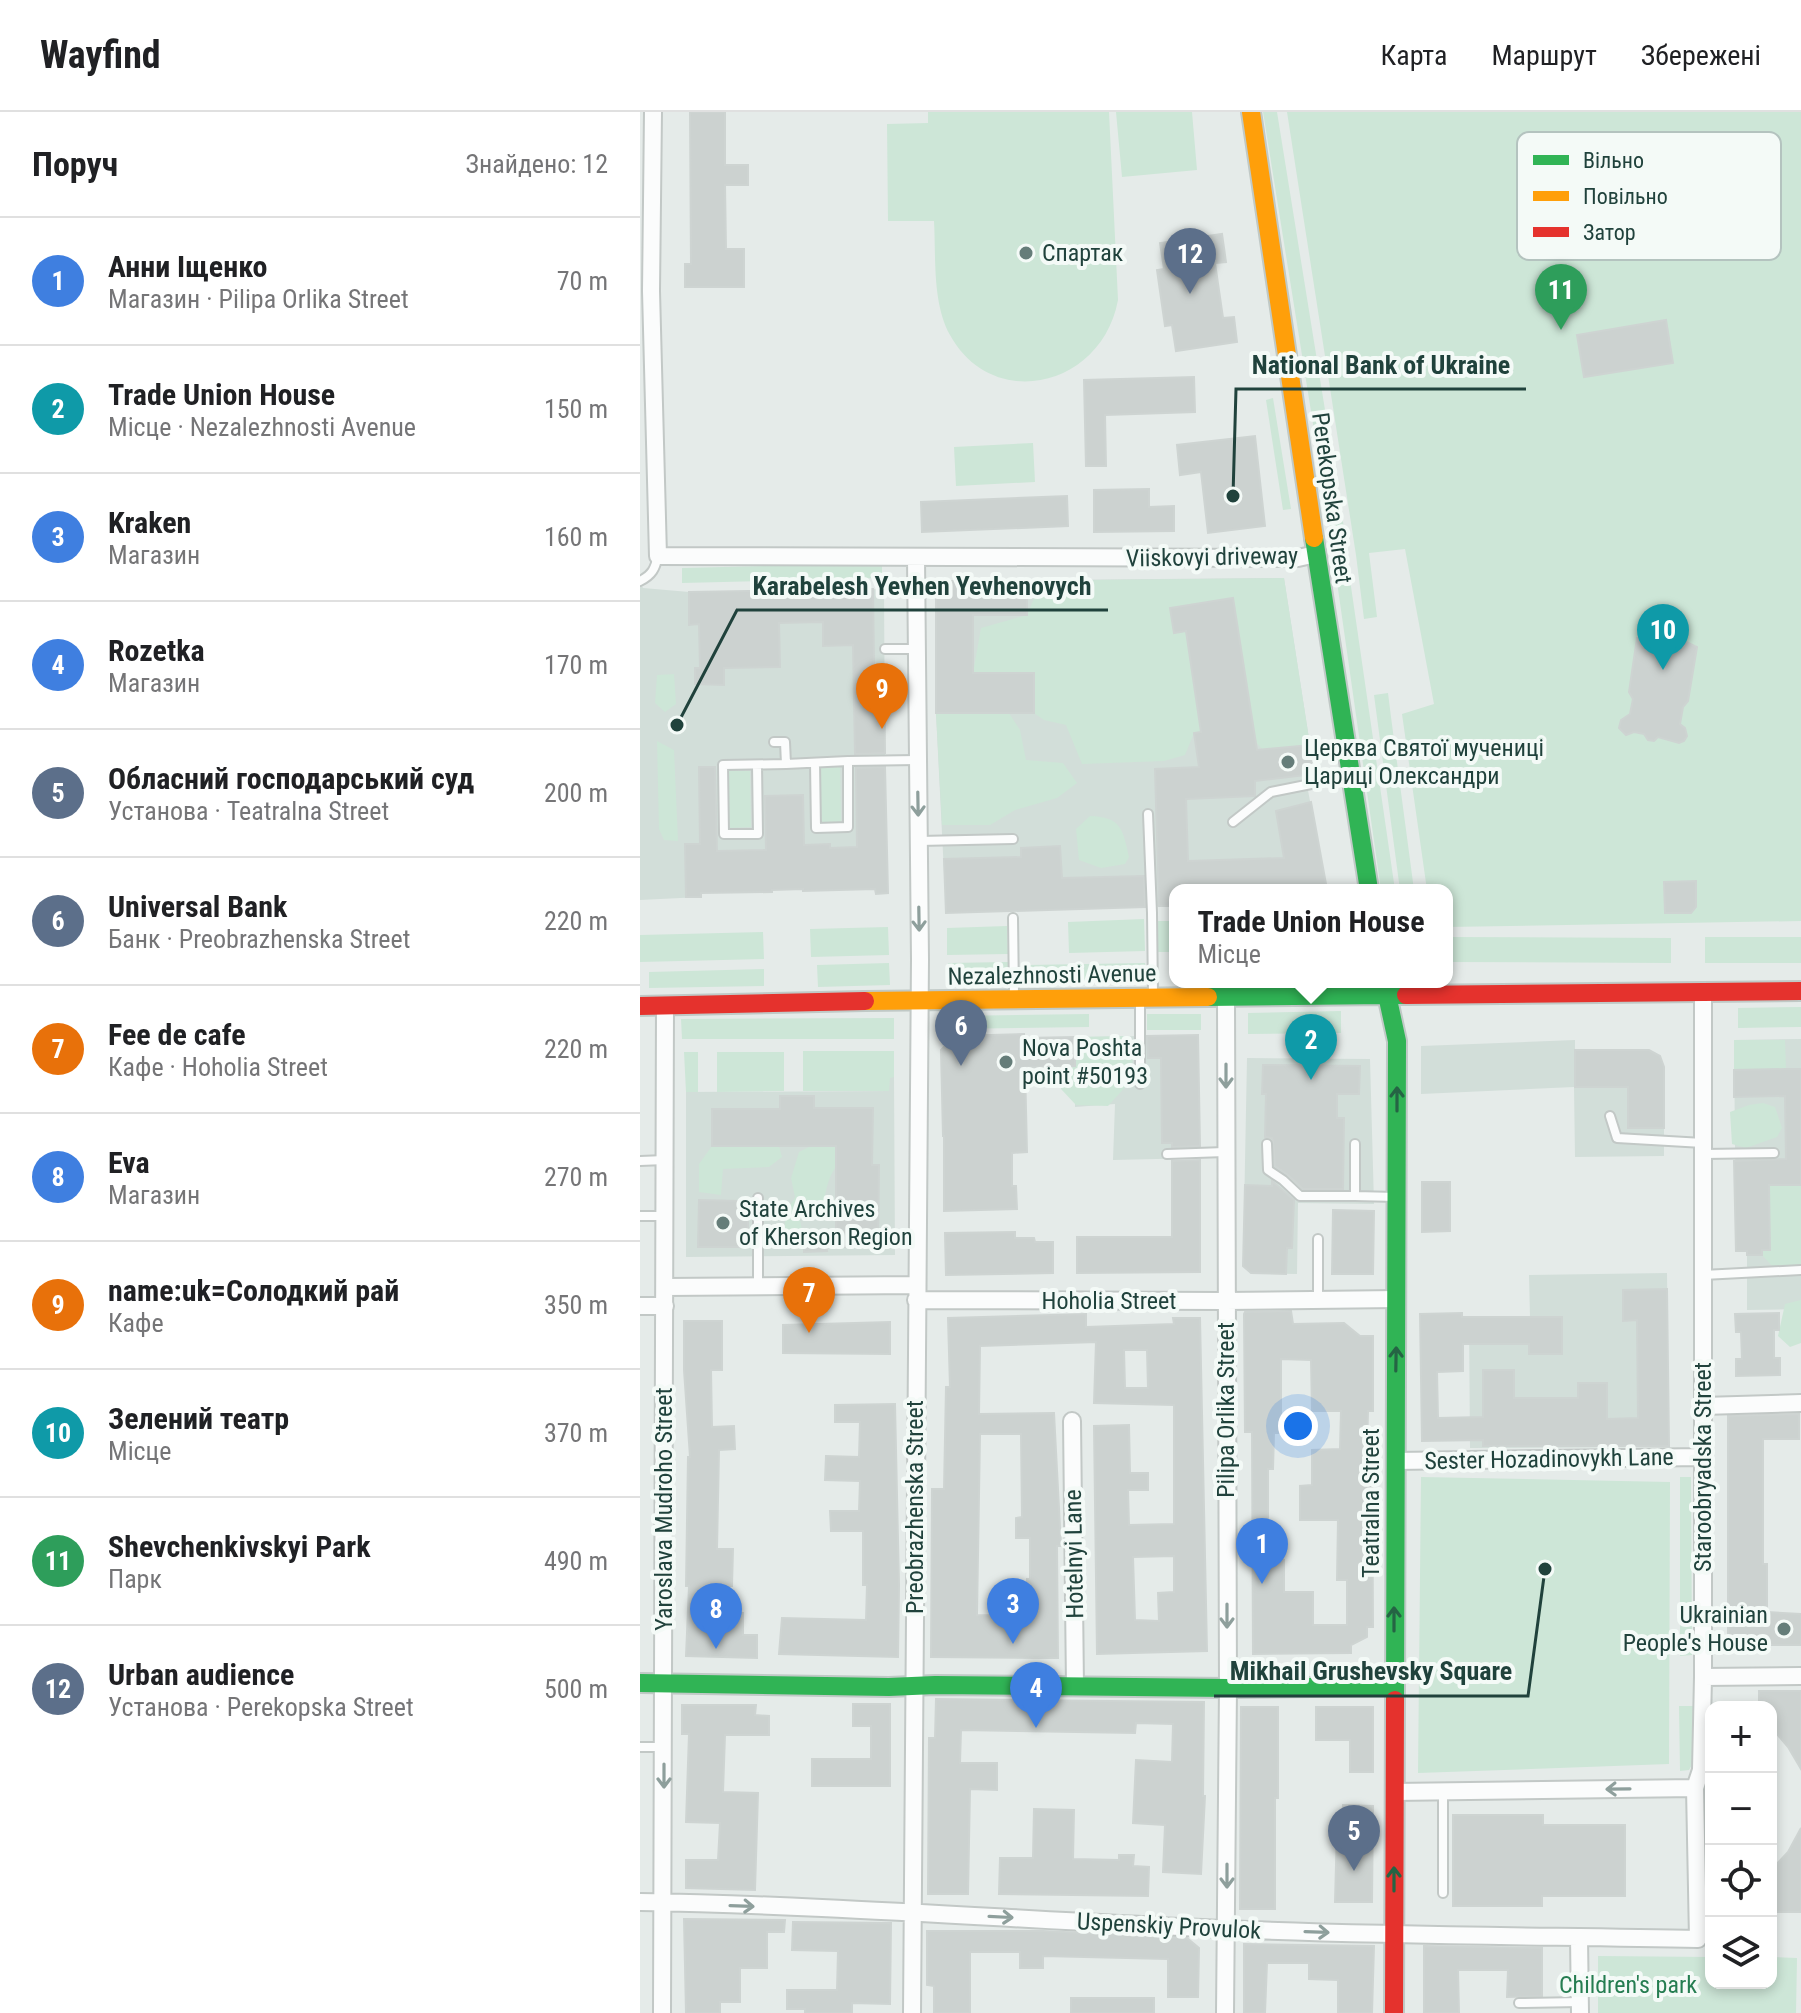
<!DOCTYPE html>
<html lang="uk">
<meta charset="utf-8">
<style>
:root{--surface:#fff;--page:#f6f6f6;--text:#202124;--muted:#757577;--line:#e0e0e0;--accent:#7c3aed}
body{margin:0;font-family:"Roboto Condensed",sans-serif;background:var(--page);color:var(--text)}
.controls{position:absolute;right:24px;bottom:24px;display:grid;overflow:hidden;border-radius:16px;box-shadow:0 4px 12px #0003}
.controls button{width:72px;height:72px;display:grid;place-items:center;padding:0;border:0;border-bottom:2px solid var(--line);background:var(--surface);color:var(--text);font:40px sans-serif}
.you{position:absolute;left:658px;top:1314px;width:28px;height:28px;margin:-20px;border:6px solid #fff;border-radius:50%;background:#1a73e8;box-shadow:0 0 0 12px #1a73e833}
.badge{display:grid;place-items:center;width:52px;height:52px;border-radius:50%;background:var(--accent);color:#fff;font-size:26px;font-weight:700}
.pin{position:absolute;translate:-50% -66px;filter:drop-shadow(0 2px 4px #0008)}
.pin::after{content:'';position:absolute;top:42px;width:28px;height:24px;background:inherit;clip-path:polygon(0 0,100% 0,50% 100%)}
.popup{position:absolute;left:529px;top:772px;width:284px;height:104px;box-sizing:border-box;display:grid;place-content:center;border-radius:16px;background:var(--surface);filter:drop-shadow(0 2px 6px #0005);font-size:26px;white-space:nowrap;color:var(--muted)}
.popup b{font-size:30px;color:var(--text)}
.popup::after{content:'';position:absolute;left:50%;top:100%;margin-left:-16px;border:16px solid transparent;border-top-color:var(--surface)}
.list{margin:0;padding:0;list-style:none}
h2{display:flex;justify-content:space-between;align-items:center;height:104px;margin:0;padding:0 32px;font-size:34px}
h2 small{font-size:26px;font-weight:400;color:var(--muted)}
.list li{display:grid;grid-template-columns:52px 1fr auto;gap:24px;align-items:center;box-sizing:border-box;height:128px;padding:0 32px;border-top:2px solid var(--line)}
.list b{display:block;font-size:30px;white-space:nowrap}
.list p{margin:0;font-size:26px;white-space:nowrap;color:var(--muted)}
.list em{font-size:26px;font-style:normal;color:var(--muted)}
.icon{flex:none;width:44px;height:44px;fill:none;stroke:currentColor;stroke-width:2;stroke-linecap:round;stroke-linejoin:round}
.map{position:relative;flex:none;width:1161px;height:1901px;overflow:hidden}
header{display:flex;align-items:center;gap:48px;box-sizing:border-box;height:112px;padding:0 40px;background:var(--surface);border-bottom:2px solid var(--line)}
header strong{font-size:38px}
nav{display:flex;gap:44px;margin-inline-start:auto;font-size:28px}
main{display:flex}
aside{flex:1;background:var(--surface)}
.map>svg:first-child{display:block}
.built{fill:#d2ded9}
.green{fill:#cde6d7}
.building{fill:#ccd2d0;stroke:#ced4d2;stroke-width:2;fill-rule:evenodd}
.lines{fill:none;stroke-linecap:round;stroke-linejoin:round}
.lane-casing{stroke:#c2c8c6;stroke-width:12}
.street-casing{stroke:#c2c8c6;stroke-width:20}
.fast-casing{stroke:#c0c9c6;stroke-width:22}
.slow-casing{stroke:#c0c9c6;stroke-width:22}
.jam-casing{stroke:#c0c9c6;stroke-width:22}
.lane{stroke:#fbfcfc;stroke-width:8}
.street{stroke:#fbfcfc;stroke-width:16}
.fast{stroke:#30b455;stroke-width:18}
.slow{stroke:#ff9f0a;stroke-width:18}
.jam{stroke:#e5322d;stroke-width:18}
.oneway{stroke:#8e9f9c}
.oneway2{stroke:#256444}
.poi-dot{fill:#657d79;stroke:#f4faf7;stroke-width:3}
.labels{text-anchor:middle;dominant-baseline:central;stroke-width:8;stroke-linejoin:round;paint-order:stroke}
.poi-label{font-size:24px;fill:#20423c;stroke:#f4faf7;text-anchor:start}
.street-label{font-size:24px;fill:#20423c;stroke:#f4faf7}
.park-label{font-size:24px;fill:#257d51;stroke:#f4faf7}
.key{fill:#f4faf7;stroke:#b4c3bf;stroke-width:2}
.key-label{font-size:22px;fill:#20423c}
.leader{fill:none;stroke:#20423c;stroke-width:3}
.callout-dot{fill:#20423c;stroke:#f4faf7;stroke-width:3}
.callout-label{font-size:26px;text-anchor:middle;font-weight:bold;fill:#20423c;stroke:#f4faf7;stroke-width:8;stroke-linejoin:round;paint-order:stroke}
</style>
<header>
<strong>Wayfind</strong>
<nav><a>Карта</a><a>Маршрут</a><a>Збережені</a></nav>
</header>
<main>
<aside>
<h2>Поруч<small>Знайдено: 12</small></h2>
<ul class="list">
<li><span class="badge" style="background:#3f7fe0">1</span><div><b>Анни Іщенко</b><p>Магазин · Pilipa Orlika Street</p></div><em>70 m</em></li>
<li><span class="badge" style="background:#0f9aa8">2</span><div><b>Trade Union House</b><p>Місце · Nezalezhnosti Avenue</p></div><em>150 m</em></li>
<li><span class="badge" style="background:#3f7fe0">3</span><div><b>Kraken</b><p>Магазин</p></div><em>160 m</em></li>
<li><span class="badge" style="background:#3f7fe0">4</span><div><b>Rozetka</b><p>Магазин</p></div><em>170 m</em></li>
<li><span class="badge" style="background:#5c6f8a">5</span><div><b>Обласний господарський суд</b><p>Установа · Teatralna Street</p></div><em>200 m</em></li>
<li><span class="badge" style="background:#5c6f8a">6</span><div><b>Universal Bank</b><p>Банк · Preobrazhenska Street</p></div><em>220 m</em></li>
<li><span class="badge" style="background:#e8710a">7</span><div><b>Fee de cafe</b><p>Кафе · Hoholia Street</p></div><em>220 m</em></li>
<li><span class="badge" style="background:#3f7fe0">8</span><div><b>Eva</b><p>Магазин</p></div><em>270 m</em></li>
<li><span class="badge" style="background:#e8710a">9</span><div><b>name:uk=Солодкий рай</b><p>Кафе</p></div><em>350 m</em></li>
<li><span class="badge" style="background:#0f9aa8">10</span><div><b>Зелений театр</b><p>Місце</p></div><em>370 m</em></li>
<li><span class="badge" style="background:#2e9e5b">11</span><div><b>Shevchenkivskyi Park</b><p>Парк</p></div><em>490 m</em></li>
<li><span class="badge" style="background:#5c6f8a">12</span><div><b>Urban audience</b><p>Установа · Perekopska Street</p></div><em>500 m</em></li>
</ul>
</aside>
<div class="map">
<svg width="1161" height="1901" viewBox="0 0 1161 1901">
<rect width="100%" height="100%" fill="#e5ebe9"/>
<path class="built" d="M644 466 670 633 623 638 626 667 665 663 686 772 684 778H535V794L306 801 296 601V469Z
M0 470 3 476 49 480 244 477 245 649 248 781 236 782 235 777 132 778V780L62 781 61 785 0 788Z
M384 922 389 926 558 923 560 1046 473 1048 475 992 435 995V954L385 956 387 1040 305 1042 303 1024 301 938 315 924Z
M1161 927V1197L1107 1198V1139H1096L1094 928Z
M935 928V938H1009L1020 944 1024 955V1044L935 1045 934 975 781 982V934Z
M607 946 730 947 734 1092 658 1091 657 1162 611 1161 603 1154Z
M249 965H254L255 1143 46 1145V980L249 979Z
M1027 1161 1029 1335 830 1336 829 1205H890L889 1163Z"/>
<path class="green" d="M288 0H469L478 188C462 275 353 301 310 223 292 191 296 144 294 109H248L247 12 288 11Z
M476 0H552L557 58 482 65Z
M623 0H637L705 422 691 424Z
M647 0H1161V809L807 815V778H787L762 602 794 592 765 437 729 441 737 505 724 507 716 443Z
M633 286 651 397 643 398 626 288Z
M393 331 395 370 316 374 314 335Z
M706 440 755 778H741L693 442Z
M242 451V466L42 471V456Z
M644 466 670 633 623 638 615 629 593 486 530 496 546 519 561 620 554 621 545 643 524 649 442 652 426 613 404 608 394 601V561H333L341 516 387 503 399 475 456 468Z
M34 562 36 592 25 600 15 591 17 563Z
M748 581 751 605 774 778H760L734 583Z
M296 601H369L380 618 386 648 423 651 437 671 417 686 375 698 350 713H302Z
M17 629 34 638 38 729 24 728 19 717Z
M178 654H200L201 710H178Z
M88 659H110L111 715 88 716Z
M450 704C481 705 483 717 489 745L485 752 461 756 439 748 436 717Z
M504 807 505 839 429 841 428 810Z
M517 809H535V840H518Z
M367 814 368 842 307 843V816Z
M248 815 249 843 171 845 170 817Z
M123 820 124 847 0 850V823Z
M807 825 1031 826V851L807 850Z
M1065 825H1161V851H1065Z
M368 850 369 870 308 871V851Z
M249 851 250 873 178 875 177 853Z
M505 851 506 868 387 870V853Z
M124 857V874L9 876V860Z
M1161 895V915L1098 916V896Z
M701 899V921L608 922V901Z
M449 902V915L309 917V904Z
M507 902H561V918H507Z
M254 906V927H42L41 907Z
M490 924 493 946 489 971 468 994 436 993 421 977 422 961 435 954V925Z
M1094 928H1145L1146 957 1094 958Z
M163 939H254V965L250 966 249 979H163Z
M58 940V980H46L44 940Z
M77 940H144V979L77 980Z
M1123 991 1135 995 1142 1016 1137 1025 1106 1036 1092 1032 1090 1000 1109 993Z
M72 1034H139L142 1045 129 1055 83 1057 81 1083 59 1080V1052Z
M171 1034H212C194 1056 189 1061 184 1089L159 1103 164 1128H143L146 1101 155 1085 151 1066 159 1040Z
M1129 1073H1161V1154L1134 1156 1122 1143V1138L1130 1137Z
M1161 1188V1231L1150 1235 1138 1224 1145 1192Z
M781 1365 1030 1370 1029 1652 778 1661Z
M1040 1365H1051L1052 1543 1040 1544Z
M1039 1594H1053V1651L1049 1658 1040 1659Z
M958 1844 1071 1845V1871H1131V1845L1157 1846 1156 1901H958Z"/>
<path class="building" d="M50 0H85V53H108V73H85L86 137H104V175H45V152H51Z
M582 122 586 150 575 151 583 206 594 205 597 230 536 239 532 213 525 214 517 158 524 157 520 131Z
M1026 208 1033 251 944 265 937 223Z
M554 265 555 300 465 303 466 354H446L444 268Z
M615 324 625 414 568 421 561 360 540 363 537 333Z
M509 377V395L534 394V419L454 420V378Z
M427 384 428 414 282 420 281 390Z
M296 469H387V503H333V561H394V601H296Z
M233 477 234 553 244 552 245 641 215 642 213 533 183 534V510L139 511 140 555 84 556V573L55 572V556H60L59 512 49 513V480Z
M593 486 617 638 670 633 673 662 615 669V684L546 687 548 749 644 746 636 699 671 690 686 772 684 778H535V794H519L515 657 559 655 554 621 561 620 546 519 534 521 530 496Z
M1014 514 1045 520 1044 529 1057 535 1048 589 1043 595 1040 612 1045 616 1047 624 1044 629 1039 631 1018 625 1014 629 1008 628 1004 622 994 620 986 623 979 616 981 608 990 602 993 587 989 580 997 526 1012 524Z
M59 655H75L77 739 126 738 125 684 163 683 164 733 190 732V736L217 735 216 656 245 655 248 781 236 782 235 777 163 779V777L132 778V780L61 781V785H46L45 732H60Z
M420 734 422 766 504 764 505 795 306 801 304 747 381 745V736Z
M1056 769V795L1051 801H1025L1024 770Z
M384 922V926L435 925V954L385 955 387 1040 372 1041V1074H376L377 1097 304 1099V1024H303L301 938 315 924Z
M558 923 560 1034 532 1035V1031H522L521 946H508L507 924Z
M935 938H1009L1020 944 1024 955V1016H988V975H935Z
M623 953 720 954 719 982H697V1006H704L703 1077H663L648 1063 635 1054 633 1029 632 1026 625 1025 626 982H622Z
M1146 957H1161V1073H1129L1130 1138H1122V1143H1107V1139H1096L1094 1049 1146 1047 1145 984 1094 985V958Z
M140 984H174V996H233L232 1053H239L238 1135H196V1034H72V997H140Z
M560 1048V1160L437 1161V1125H532V1049Z
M632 1069 654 1088 652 1136H647L646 1162 611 1161 603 1154 605 1073 632 1074Z
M782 1070H810V1119L782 1120Z
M59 1088 101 1089 100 1105H108V1118H100V1135H58Z
M693 1098 734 1099 733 1162H692Z
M375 1120V1126H394L395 1130H413V1161L306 1163 305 1121Z
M164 1128H186L187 1139 164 1140Z
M1027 1177 1029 1334H843V1328L782 1329 780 1202 822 1201V1205H922V1242H889V1232H823V1259L797 1260 798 1306 843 1305V1258H874V1286H938V1271H967V1307L998 1306 997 1208 983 1209V1178Z
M651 1199 653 1212 704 1211 720 1224H733V1299H728L727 1336H732L733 1515H727V1525L711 1533V1541L613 1542 612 1320H605L604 1202 605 1200ZM641 1247 671 1248 672 1299H701L700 1337 672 1338V1373L660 1374V1408H698L697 1468H707V1513H673V1480H644V1448H636L635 1434H628V1357H633L634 1321H641Z
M1139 1201V1218H1134V1246H1140V1263L1096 1264V1247H1102L1101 1220H1096L1095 1202Z
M446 1202V1215L534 1212 533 1206H560L567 1539 457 1542 454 1314 489 1313 490 1361H508V1378H488L489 1413 534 1412V1293L454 1291 456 1230 340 1234 339 1302 414 1301 421 1434H417L418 1546 291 1545 292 1377H304L306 1275H310L308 1206ZM484 1238H507L508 1276H485ZM340 1322H381L382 1405 376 1406V1426H390V1467H387L385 1504 337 1503ZM534 1444V1480L518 1481 519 1509 495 1508 493 1445Z
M44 1209H82V1258H71L72 1315 94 1314 95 1337 79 1338 77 1437H93L92 1474H62V1500L103 1501V1523H117V1546L46 1544 49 1474H46L48 1345H50L44 1258Z
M250 1210V1242L143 1241V1213Z
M255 1292 259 1473 258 1545 139 1542 142 1506 226 1508 227 1473H223V1419H191L190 1399H219L220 1369 185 1368 186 1344 219 1345 220 1310H195V1293Z
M1159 1302V1327H1123V1452H1127V1500L1161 1502V1533H1088V1304Z
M1119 1579H1161V1657L1148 1635 1131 1615V1595H1119Z
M296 1587 564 1590 563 1684H565L561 1762 523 1760 525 1713 493 1711 496 1648 532 1650 533 1612 496 1611 495 1621 321 1618 320 1651H357V1678L330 1677 328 1782H288L289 1626H295Z
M213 1592H250V1674H172V1647H231V1614H213Z
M42 1593H116L115 1603 129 1604V1623H85L83 1680 118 1681 115 1778 46 1776V1748H78L80 1711 46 1710 49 1622H42Z
M601 1595H638V1686H635V1797H600Z
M676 1595H733V1660H710V1628H676Z
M703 1693 733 1694 732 1790H695L697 1716 702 1717Z
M394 1697 434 1698 433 1747 479 1748V1743H494L493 1754 509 1755 508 1784 359 1782 360 1746H393Z
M813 1703H903V1713H985V1784H902V1794H813Z
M1161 1716V1800H1131V1758L1148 1740Z
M44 1807 145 1808 144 1820H127V1856H100V1890H80V1901H46Z
M153 1810 251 1811 250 1892 212 1891V1901H165V1897H147V1878H197L198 1839 152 1838Z
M287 1819H403L547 1826 559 1836 558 1885H528V1847L403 1844V1856H380V1840H330V1901H294V1874L287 1873Z
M604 1832 734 1834 732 1901H698V1868L669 1867V1851H627L625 1901H604Z
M784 1834 902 1836V1884L867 1885 868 1858H818L819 1901H784Z
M431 1886H514V1901H431Z"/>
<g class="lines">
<g class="lane-casing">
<path id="lane" d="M0 469C12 463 15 457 18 444
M245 537H276
M134 630H145L146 652 208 649
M175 651 176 716 208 715V649L277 648
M117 653 118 722H84L83 653 146 652
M508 702 512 801 513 882
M593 710 631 680 706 665
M279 729 373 727
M373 806 374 883
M500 889V972
M970 1004 977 1026 1063 1031
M627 1032 628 1058 643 1068 660 1084H715
M715 1032V1084L756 1085
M527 1042 585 1040
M1064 1042 1134 1041
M0 1049 25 1048
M0 1104H25
M1063 1163 1161 1158
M118 1174V1086
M678 1187V1127
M0 1635H23
M803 1679V1781
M879 1891 940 1890"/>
</g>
<g class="street-casing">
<path id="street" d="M13 0 11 179 18 444 658 446 676 442
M25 1175 276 1173
M276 1188 586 1189 757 1187
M0 1194H25
M1063 1294 1161 1291
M432 1309 435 1575
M755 1349 1062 1345
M1063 1565 1161 1564
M754 1680 1055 1676
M0 1790C196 1793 391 1809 586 1817 743 1824 901 1824 1058 1827L1055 1676 1061 1658 1063 1565V881
M939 1825 940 1901
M22 1901 25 894
M272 1901 280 847 276 446
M585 1901 588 1576 586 886"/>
</g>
<g class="fast-casing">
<path id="fast" d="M674 426 729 778
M568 885 747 883 744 870
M0 1571 249 1575 295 1573 588 1576 754 1574
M755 1588 757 929 747 883H766"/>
</g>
<g class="slow-casing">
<path id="slow" d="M611 0 674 426
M225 889 568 885"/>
</g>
<g class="jam-casing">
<path id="jam" d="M766 883 1161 879
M0 894 225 889
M754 1901 755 1588"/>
</g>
<use href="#lane" class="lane"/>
<use href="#street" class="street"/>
<use href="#fast" class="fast"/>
<use href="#slow" class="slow"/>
<use href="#jam" class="jam"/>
</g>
<defs><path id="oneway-shaft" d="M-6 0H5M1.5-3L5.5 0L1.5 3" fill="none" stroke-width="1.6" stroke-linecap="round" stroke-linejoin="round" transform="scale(2)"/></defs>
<g class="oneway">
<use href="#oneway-shaft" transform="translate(278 692) rotate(89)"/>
<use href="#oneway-shaft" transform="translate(279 807) rotate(89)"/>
<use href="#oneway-shaft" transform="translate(586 964) rotate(90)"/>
<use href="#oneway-shaft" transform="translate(587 1504) rotate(90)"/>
<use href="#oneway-shaft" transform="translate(24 1664) rotate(90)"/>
<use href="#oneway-shaft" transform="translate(978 1677) rotate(179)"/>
<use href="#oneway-shaft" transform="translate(587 1764) rotate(90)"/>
<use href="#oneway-shaft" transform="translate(102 1794) rotate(2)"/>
<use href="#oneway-shaft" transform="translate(361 1805) rotate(3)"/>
<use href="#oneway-shaft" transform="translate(677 1820) rotate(2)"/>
</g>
<g class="oneway2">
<use href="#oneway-shaft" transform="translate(757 987) rotate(-90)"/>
<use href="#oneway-shaft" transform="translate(756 1247) rotate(-89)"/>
<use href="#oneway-shaft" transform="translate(754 1507) rotate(-90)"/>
<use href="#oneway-shaft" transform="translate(754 1767) rotate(-90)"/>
</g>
<g class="poi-dot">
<circle cx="386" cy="141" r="8"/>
<circle cx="648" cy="650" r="8"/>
<circle cx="366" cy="950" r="8"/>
<circle cx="83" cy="1111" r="8"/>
<circle cx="1144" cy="1517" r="8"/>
</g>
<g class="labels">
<g class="poi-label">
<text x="402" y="141">Спартак</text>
<text x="664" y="636">Церква Святої мучениці<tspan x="664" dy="28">Цариці Олександри</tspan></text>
<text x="382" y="936">Nova Poshta<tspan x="382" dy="28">point #50193</tspan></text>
<text x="99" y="1097">State Archives<tspan x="99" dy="28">of Kherson Region</tspan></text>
<text x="1128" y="1503" text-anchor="end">Ukrainian<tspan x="1128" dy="28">People's House</tspan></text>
</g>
<g class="street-label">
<text transform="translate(692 386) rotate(82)">Perekopska Street</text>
<text transform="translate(572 445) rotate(-1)">Viiskovyi driveway</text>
<text transform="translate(412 863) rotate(-1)">Nezalezhnosti Avenue</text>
<text x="469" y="1189">Hoholia Street</text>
<text transform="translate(586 1298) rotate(-90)">Pilipa Orlika Street</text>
<text transform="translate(909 1347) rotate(-1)">Sester Hozadinovykh Lane</text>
<text transform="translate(1063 1355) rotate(-90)">Staroobryadska Street</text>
<text transform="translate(731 1391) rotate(-90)">Teatralna Street</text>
<text transform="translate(275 1395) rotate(-90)">Preobrazhenska Street</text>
<text transform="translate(24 1397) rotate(-90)">Yaroslava Mudroho Street</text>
<text transform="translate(434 1442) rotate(-91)">Hotelnyi Lane</text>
<text transform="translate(529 1814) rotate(3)">Uspenskiy Provulok</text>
</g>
<g class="park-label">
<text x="988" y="1873">Children's park</text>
</g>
</g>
<rect x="877" y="20" width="264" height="128" rx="12" class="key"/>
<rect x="893" y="43" width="36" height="10" fill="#30b455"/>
<rect x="893" y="79" width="36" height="10" fill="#ff9f0a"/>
<rect x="893" y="115" width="36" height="10" fill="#e5322d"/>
<g class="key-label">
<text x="943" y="56">Вільно</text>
<text x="943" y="92">Повільно</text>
<text x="943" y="128">Затор</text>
</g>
<path class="leader" d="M593 384L596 277H886M37 613L97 498H468M905 1457L888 1584H574"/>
<g class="callout-dot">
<circle cx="593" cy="384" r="8"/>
<circle cx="37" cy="613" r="8"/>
<circle cx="905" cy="1457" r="8"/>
</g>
<g class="callout-label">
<text x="741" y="262">National Bank of Ukraine</text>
<text x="282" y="483">Karabelesh Yevhen Yevhenovych</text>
<text x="731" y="1568">Mikhail Grushevsky Square</text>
</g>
</svg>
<div class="controls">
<button>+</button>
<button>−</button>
<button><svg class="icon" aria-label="locate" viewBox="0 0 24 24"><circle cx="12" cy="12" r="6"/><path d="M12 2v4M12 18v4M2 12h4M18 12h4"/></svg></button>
<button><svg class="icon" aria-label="layers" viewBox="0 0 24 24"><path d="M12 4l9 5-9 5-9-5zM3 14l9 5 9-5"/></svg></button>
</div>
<div class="you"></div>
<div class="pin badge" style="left:622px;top:1472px;background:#3f7fe0">1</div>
<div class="pin badge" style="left:671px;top:968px;background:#0f9aa8">2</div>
<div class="popup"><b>Trade Union House</b>Місце</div>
<div class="pin badge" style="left:373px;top:1532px;background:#3f7fe0">3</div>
<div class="pin badge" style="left:396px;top:1616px;background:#3f7fe0">4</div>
<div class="pin badge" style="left:714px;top:1759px;background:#5c6f8a">5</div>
<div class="pin badge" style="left:321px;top:954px;background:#5c6f8a">6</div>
<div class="pin badge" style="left:169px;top:1221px;background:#e8710a">7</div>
<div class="pin badge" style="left:76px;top:1537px;background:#3f7fe0">8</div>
<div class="pin badge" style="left:242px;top:617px;background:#e8710a">9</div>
<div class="pin badge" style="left:1023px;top:558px;background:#0f9aa8">10</div>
<div class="pin badge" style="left:921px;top:218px;background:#2e9e5b">11</div>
<div class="pin badge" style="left:550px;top:182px;background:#5c6f8a">12</div>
</div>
</main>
